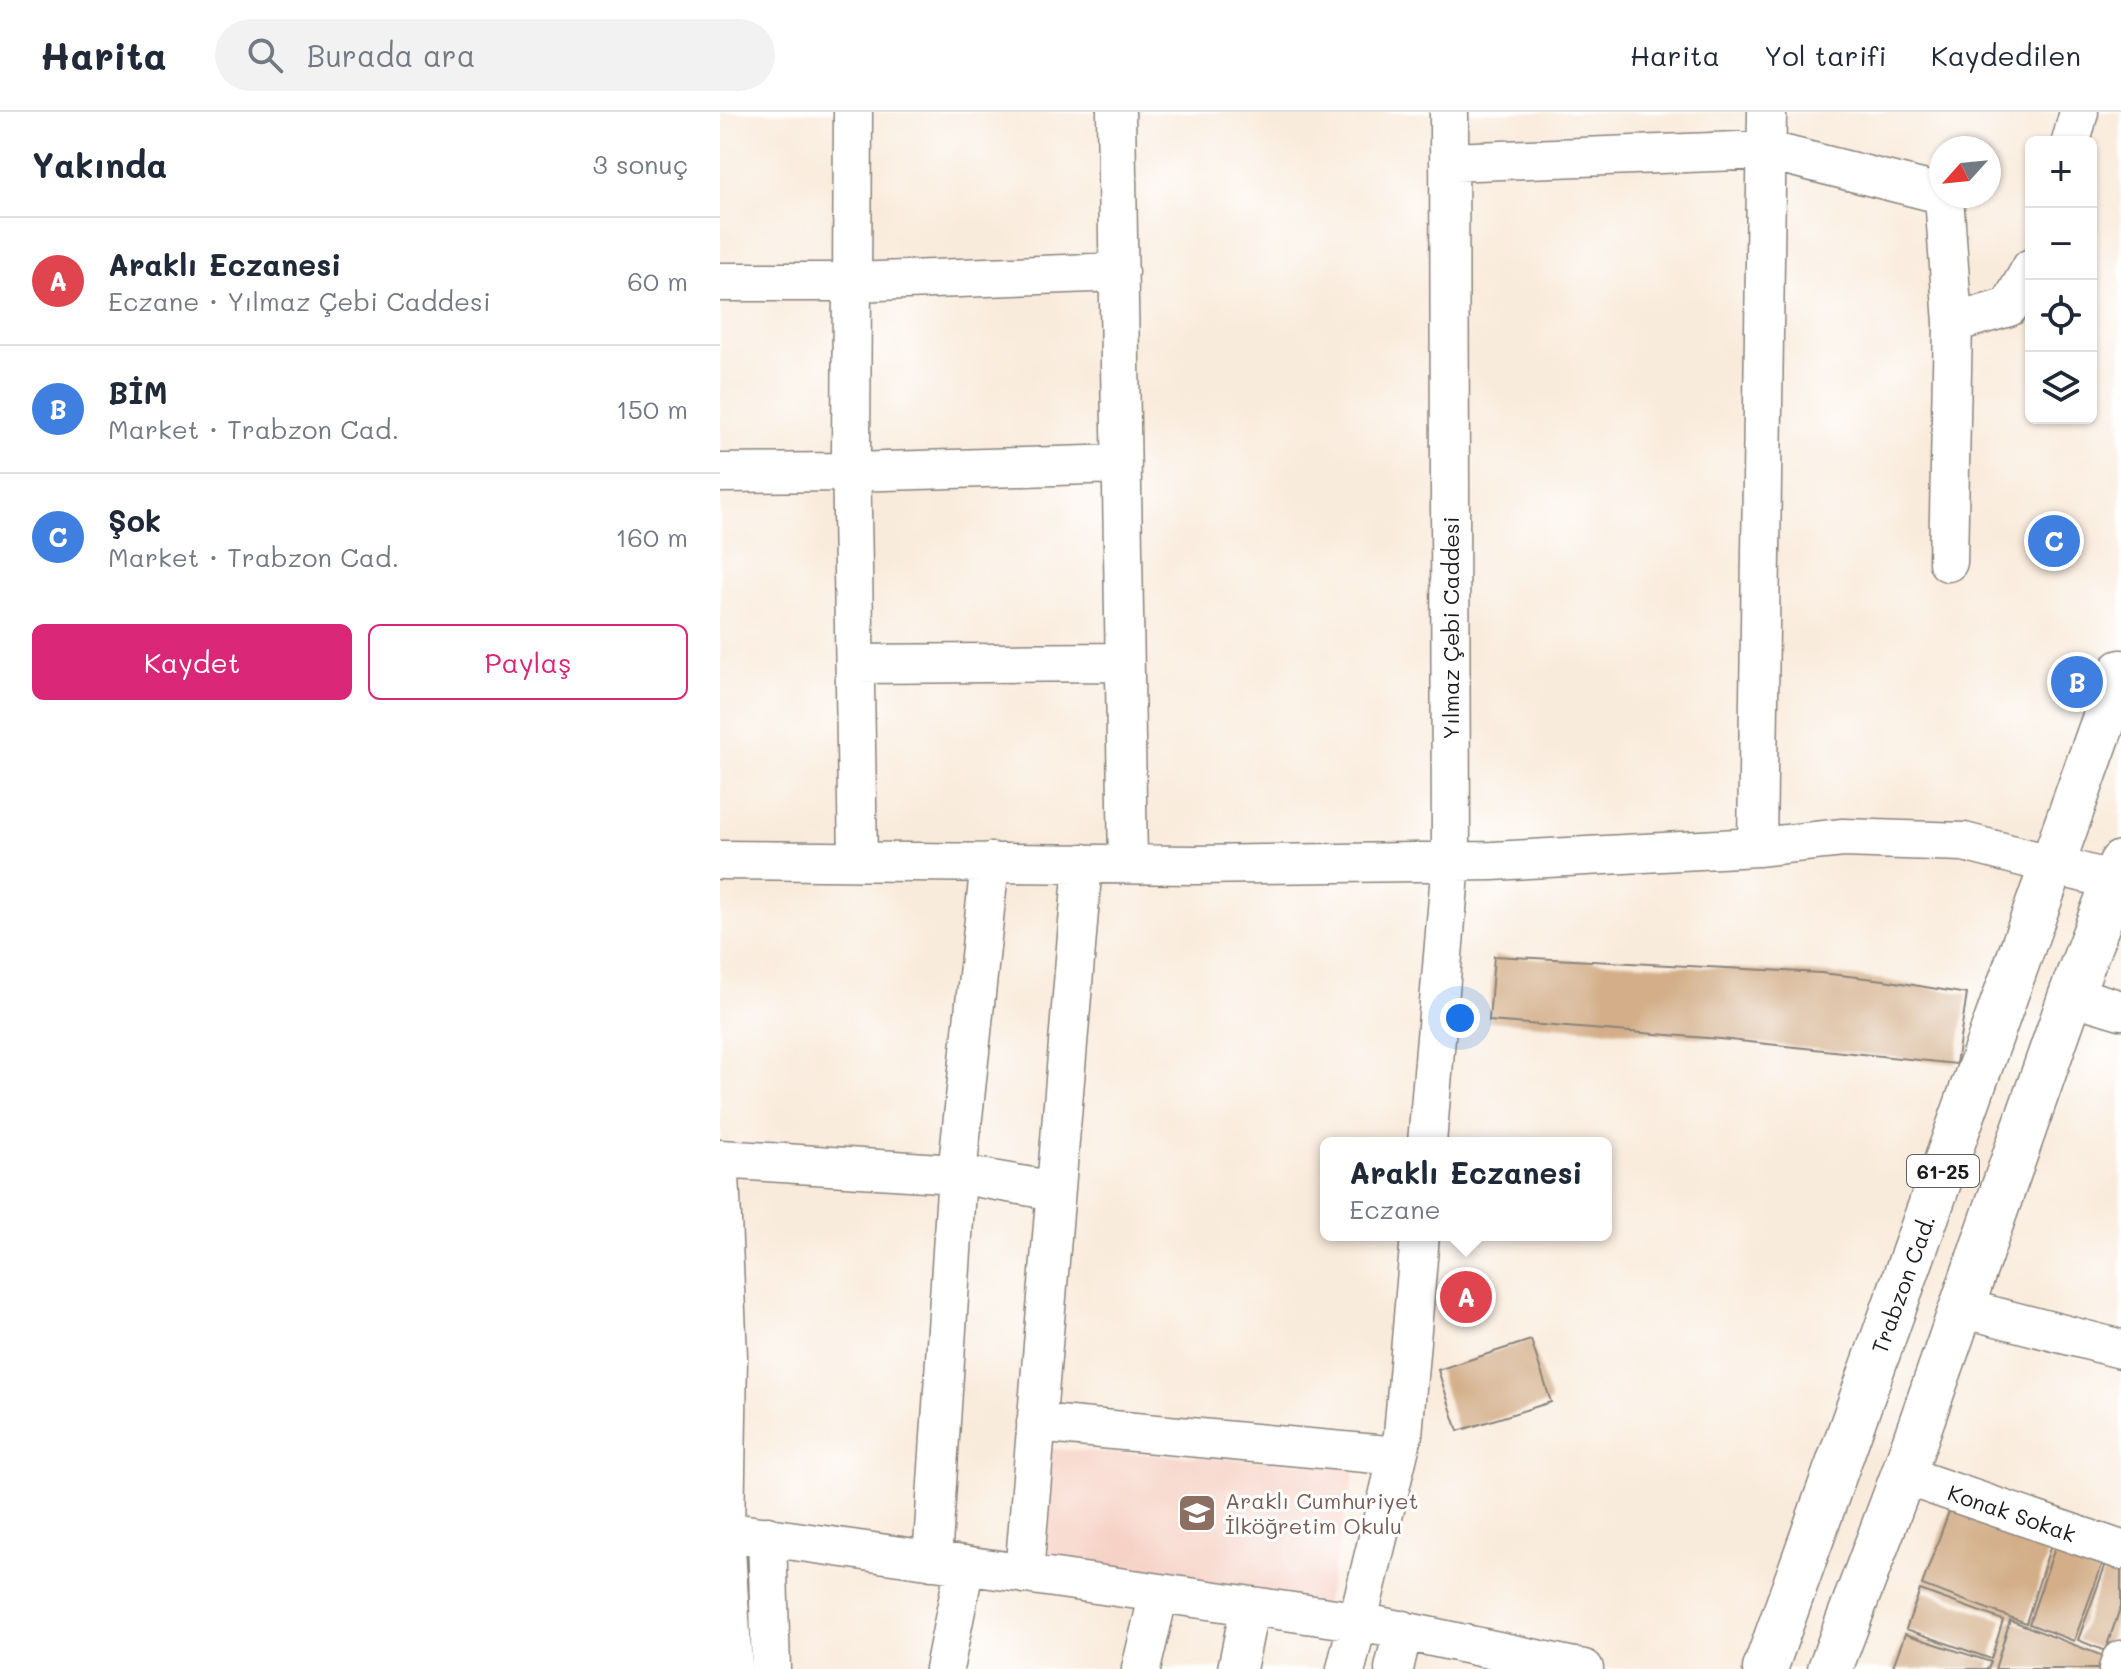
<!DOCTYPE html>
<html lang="tr">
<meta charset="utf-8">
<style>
:root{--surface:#fff;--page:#f2f2f3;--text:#1f2937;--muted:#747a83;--line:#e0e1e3;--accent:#db2777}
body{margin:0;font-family:Mali,sans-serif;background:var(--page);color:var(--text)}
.controls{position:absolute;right:24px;top:24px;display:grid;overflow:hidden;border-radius:12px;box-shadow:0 2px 6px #0004}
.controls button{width:72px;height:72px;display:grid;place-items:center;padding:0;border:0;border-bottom:2px solid var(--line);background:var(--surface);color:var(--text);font:40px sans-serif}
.compass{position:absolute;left:1209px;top:24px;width:72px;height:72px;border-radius:50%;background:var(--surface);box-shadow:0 2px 6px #0004;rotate:243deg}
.you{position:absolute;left:740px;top:906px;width:28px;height:28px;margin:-20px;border:6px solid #fff;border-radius:50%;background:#1a73e8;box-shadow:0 0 0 12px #1a73e833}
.badge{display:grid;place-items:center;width:52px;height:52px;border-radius:50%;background:var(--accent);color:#fff;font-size:26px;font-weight:700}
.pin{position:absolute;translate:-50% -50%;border:4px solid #fff;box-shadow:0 2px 8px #0006}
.popup{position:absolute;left:600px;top:1025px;width:292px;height:104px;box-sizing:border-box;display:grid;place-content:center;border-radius:12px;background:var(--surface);filter:drop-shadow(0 2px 6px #0005);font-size:26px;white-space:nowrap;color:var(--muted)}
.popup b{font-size:30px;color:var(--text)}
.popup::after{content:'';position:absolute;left:50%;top:100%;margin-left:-16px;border:16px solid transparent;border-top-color:var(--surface)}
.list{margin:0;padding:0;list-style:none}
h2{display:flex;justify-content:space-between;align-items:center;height:104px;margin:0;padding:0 32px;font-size:34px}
h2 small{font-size:26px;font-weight:400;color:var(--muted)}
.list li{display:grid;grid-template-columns:52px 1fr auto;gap:24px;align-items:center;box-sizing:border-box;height:128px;padding:0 32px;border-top:2px solid var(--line)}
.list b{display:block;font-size:30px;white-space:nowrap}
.list p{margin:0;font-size:26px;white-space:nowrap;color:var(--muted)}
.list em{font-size:26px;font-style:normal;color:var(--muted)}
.actions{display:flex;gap:16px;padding:24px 32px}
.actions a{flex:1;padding:18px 0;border:2px solid var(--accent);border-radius:12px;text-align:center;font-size:28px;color:var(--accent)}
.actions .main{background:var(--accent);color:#fff}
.icon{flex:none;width:44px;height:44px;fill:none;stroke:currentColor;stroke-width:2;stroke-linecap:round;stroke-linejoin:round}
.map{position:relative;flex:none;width:1401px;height:1557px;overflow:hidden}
header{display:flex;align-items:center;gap:48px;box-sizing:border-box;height:112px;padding:0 40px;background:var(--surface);border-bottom:2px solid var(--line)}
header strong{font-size:38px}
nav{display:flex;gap:44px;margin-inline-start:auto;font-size:28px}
.search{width:560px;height:72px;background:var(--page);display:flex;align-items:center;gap:20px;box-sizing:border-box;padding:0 28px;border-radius:44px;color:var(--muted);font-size:30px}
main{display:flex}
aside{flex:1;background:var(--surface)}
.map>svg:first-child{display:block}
.built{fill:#f6d1c5}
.building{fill:#d3ae88}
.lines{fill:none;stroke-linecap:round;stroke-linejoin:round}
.street-casing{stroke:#8a847c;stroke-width:41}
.primary-casing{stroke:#8a847c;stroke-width:47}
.street{stroke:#fff;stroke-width:38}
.primary{stroke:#fff;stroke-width:44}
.labels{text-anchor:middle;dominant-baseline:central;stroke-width:6;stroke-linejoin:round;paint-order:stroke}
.shield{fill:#fff;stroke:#606060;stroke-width:2}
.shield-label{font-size:20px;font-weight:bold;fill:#1c1c1c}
.street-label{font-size:22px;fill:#1c1c1c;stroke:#fff}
.education-label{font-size:22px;fill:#785e54;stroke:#fff;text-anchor:start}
</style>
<header>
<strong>Harita</strong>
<div class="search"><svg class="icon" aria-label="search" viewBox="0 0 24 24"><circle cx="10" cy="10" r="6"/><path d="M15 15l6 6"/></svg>Burada ara</div>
<nav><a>Harita</a><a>Yol tarifi</a><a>Kaydedilen</a></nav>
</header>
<main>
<aside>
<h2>Yakında<small>3 sonuç</small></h2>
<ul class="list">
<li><span class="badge" style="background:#e0444e">A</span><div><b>Araklı Eczanesi</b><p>Eczane · Yılmaz Çebi Caddesi</p></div><em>60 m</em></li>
<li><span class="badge" style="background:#3f7fe0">B</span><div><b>BİM</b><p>Market · Trabzon Cad.</p></div><em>150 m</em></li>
<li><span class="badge" style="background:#3f7fe0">C</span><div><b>Şok</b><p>Market · Trabzon Cad.</p></div><em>160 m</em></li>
</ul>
<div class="actions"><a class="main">Kaydet</a><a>Paylaş</a></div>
</aside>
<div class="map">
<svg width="1401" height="1557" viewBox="0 0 1401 1557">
<rect width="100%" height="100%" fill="#fff"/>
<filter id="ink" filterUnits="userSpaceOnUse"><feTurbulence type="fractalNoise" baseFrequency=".0125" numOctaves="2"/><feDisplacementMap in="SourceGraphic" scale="16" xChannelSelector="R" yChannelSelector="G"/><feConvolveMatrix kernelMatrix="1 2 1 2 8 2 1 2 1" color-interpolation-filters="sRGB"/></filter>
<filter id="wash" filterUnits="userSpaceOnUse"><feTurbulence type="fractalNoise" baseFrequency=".006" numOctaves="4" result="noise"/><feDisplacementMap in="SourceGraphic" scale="32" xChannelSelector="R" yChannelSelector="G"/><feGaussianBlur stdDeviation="1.8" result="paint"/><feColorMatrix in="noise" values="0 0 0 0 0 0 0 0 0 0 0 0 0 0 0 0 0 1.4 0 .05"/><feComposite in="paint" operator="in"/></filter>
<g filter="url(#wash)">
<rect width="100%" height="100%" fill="#f9ebdb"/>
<path class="built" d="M328 1337 636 1354 605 1495 327 1448Z"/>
<g id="blocks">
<path class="building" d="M774 844 1101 861 1164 868 1247 882 1236 952 1000 927 769 909Z
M811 1228 831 1290 738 1319 718 1258Z
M1235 1383 1335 1420 1306 1511 1202 1473Z
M1340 1421 1387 1439 1354 1529 1309 1512Z
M1388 1446 1401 1451V1494L1385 1539 1358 1528Z
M1200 1478 1283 1508 1271 1547 1186 1517Z
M1290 1508 1383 1544 1378 1557H1275Z
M1185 1522 1271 1550 1268 1557H1172Z"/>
</g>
</g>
<g filter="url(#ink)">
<use href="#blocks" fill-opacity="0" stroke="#8a847c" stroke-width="2"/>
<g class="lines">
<g class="street-casing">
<path id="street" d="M133 0 131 342 138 748
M396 0 408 752
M1351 30 1359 0
M729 50 1045 38 1221 82
M1224 84 1233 211 1228 450
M0 170H132L399 160
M1233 211 1289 195 1311 156
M0 361 132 360 402 352
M135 552 404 550
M1037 735 1047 0
M0 748 475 753 772 749 1037 735 1123 726 1244 730 1395 769
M1351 883 1401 898
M707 1031 731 750 729 0
M0 1047 237 1062 335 1079
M0 1062 8 1245 5 1419 13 1557
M1242 1196 1401 1237
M316 1311 678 1344
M1183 1363 1401 1438
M5 1419 636 1509 864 1557
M47 1424 51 1557
M212 1449 237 1062 270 750
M304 1462 363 751
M224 1557 245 1453
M421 1557 439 1481
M517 1557 530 1494
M626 1557 683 1323 700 1123
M674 1557 683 1518
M1398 1557 1401 1548"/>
</g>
<g class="primary-casing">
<path id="primary" d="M1045 1557 1401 560
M1110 1557 1183 1363 1351 883 1401 751"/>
</g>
<use href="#street" class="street"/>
<use href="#primary" class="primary"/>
</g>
</g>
<defs>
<g id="school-square" transform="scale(2)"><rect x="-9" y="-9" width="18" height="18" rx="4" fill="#8d6e63" stroke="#fff"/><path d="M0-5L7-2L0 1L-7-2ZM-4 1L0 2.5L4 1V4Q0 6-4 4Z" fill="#fff"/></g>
</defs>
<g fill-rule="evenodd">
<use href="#school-square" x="477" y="1401"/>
</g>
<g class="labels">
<rect class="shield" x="1187" y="1043" width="72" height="32" rx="6"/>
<g class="shield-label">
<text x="1223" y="1059">61-25</text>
</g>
<g class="street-label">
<text transform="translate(730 516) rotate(-90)">Yılmaz Çebi Caddesi</text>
<text transform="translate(1183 1172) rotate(-70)">Trabzon Cad.</text>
<text transform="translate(1292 1401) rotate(19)">Konak Sokak</text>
</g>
<g class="education-label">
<text x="505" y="1388">Araklı Cumhuriyet<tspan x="505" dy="25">İlköğretim Okulu</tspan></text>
</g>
</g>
</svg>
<div class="controls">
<button>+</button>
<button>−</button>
<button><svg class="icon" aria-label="locate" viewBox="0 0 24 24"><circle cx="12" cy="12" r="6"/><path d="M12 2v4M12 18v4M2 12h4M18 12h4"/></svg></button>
<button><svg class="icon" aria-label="layers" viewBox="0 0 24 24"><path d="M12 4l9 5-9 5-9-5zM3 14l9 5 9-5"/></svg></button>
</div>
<svg class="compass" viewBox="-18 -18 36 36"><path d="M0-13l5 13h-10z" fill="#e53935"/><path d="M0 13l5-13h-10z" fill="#747a83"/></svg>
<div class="you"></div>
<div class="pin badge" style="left:746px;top:1185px;background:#e0444e">A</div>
<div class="popup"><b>Araklı Eczanesi</b>Eczane</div>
<div class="pin badge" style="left:1357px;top:570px;background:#3f7fe0">B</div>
<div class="pin badge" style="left:1334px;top:429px;background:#3f7fe0">C</div>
</div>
</main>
